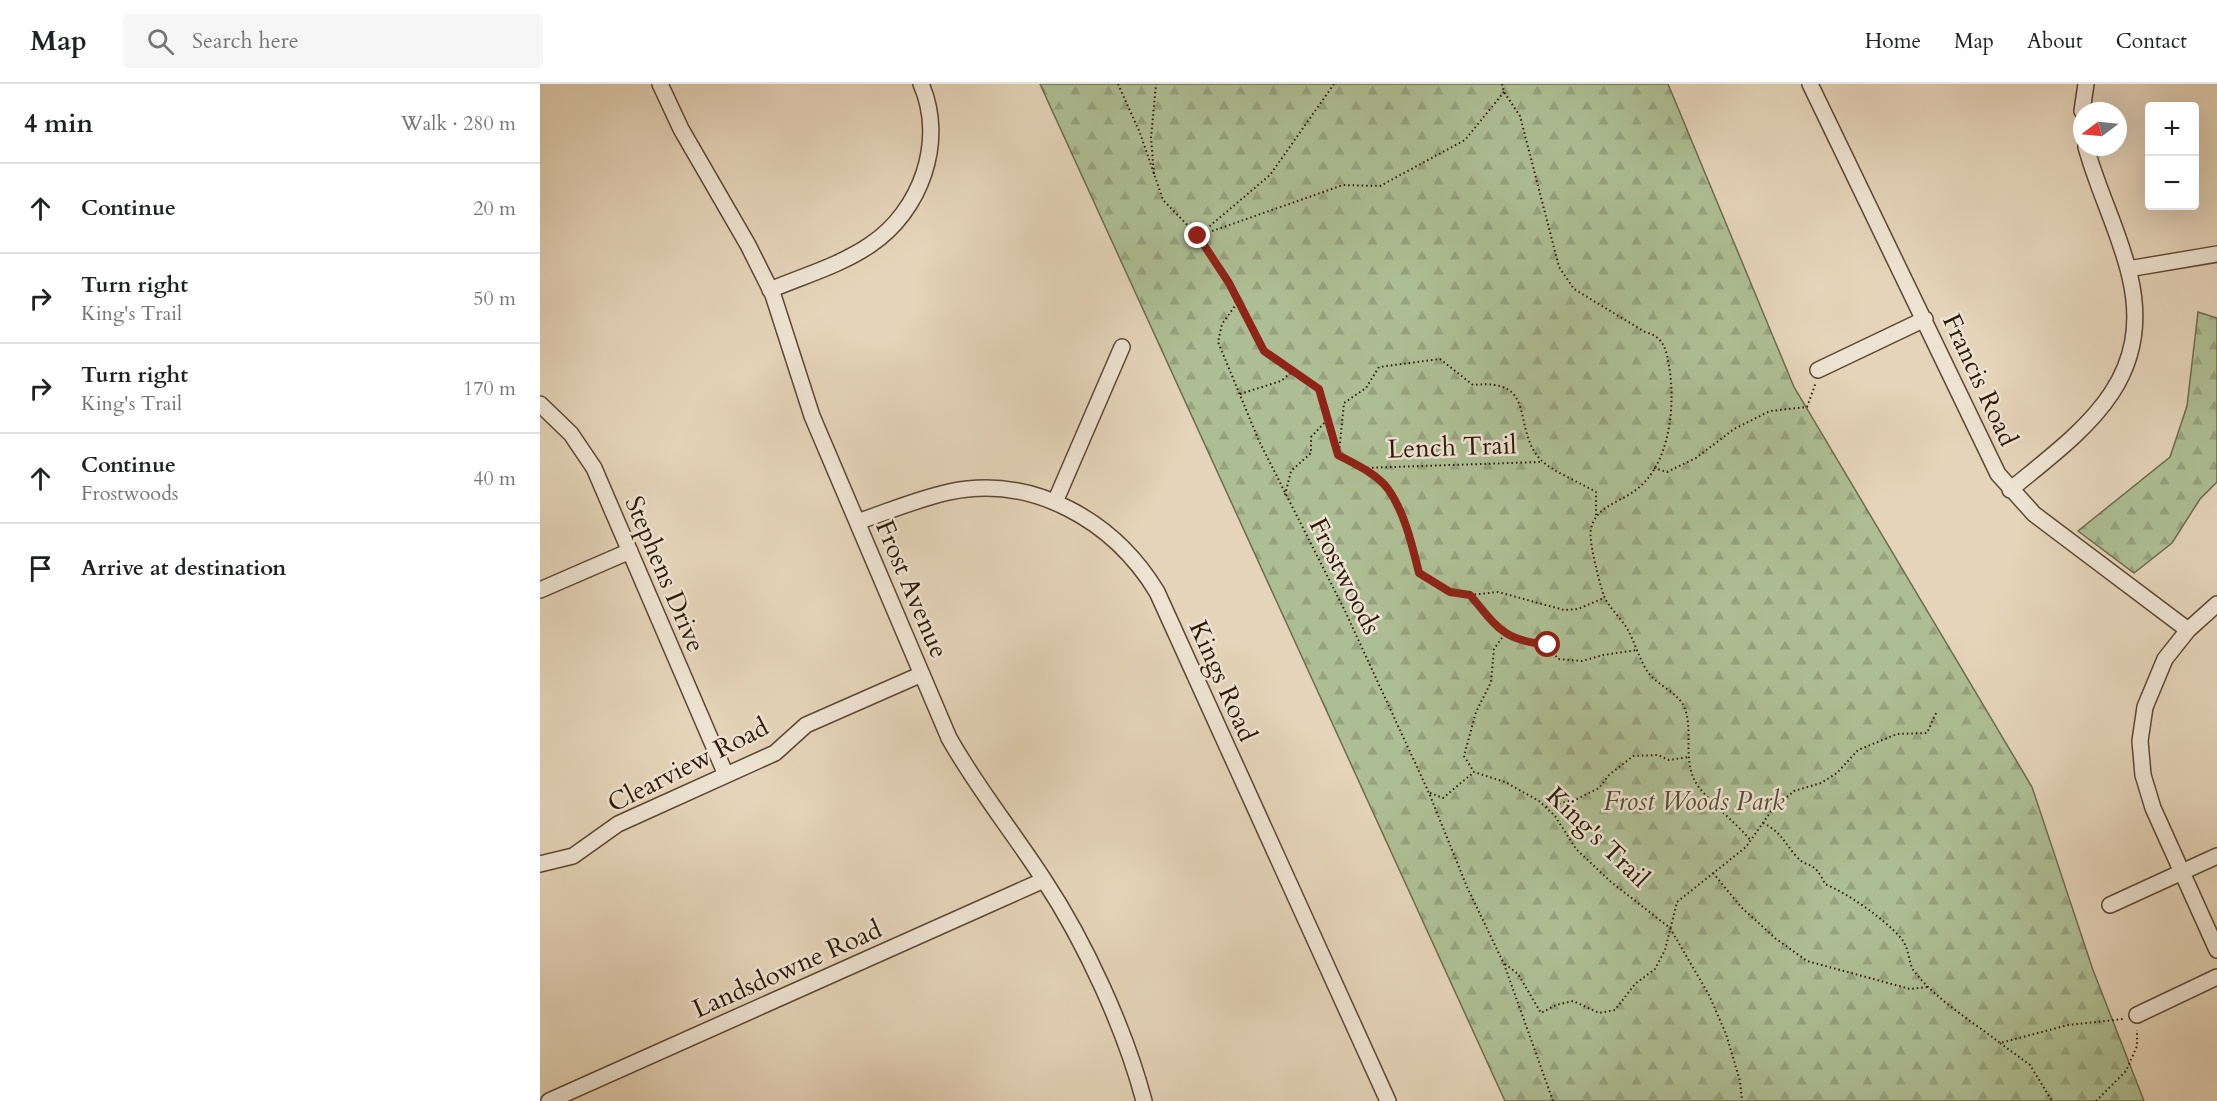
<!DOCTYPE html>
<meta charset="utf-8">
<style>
:root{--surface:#fff;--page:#f6f6f6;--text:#202124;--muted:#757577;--line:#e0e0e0}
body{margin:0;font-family:Cardo,serif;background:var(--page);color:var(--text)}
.controls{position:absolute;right:18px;top:18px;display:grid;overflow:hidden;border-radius:6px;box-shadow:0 6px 24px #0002}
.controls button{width:54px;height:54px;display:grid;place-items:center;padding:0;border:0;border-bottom:2px solid var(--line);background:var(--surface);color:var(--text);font:30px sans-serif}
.compass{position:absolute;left:1533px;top:18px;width:54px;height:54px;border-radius:50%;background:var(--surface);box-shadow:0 6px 24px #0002;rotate:254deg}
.stop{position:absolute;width:18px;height:18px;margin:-14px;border:4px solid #8f2418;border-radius:50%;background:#fff}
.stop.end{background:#8f2418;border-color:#fff;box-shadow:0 2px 6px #0008}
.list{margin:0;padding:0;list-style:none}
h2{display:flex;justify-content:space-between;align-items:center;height:78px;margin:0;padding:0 24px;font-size:26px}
h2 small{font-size:20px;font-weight:400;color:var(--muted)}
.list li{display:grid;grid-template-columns:39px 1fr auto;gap:18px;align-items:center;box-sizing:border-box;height:90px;padding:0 24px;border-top:2px solid var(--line)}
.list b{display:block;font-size:22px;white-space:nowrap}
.list p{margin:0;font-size:20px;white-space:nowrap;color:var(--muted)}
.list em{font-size:20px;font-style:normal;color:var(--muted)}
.icon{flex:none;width:33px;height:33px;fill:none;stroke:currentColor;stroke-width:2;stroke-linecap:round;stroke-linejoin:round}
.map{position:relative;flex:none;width:1677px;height:1017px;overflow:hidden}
header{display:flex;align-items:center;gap:36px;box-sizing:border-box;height:84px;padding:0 30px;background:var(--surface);border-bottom:2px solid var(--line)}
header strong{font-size:28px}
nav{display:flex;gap:33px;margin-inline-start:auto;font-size:21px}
.search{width:420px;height:54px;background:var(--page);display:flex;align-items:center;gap:15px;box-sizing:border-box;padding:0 21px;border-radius:6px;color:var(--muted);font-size:22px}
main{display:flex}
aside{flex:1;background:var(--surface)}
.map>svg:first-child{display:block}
.forest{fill:url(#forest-firs);stroke:#6e6c4e;stroke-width:1.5}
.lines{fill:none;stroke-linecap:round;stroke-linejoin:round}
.minor-casing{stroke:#5c4834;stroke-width:18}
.path{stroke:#2e1908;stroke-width:2;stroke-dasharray:1.5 3;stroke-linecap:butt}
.minor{stroke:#eee3d2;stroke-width:15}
.route{stroke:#8f2418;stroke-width:8}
.labels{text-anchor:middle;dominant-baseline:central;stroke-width:5;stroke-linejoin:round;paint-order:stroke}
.street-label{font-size:26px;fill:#2e1908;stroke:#eee3d2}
.park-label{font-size:26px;font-style:italic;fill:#544b32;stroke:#eee3d2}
</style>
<header>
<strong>Map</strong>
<div class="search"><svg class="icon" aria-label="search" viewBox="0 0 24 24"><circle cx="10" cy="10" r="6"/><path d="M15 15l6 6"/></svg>Search here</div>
<nav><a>Home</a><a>Map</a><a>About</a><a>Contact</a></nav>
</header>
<main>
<aside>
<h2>4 min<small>Walk · 280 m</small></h2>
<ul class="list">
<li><svg class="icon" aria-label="ahead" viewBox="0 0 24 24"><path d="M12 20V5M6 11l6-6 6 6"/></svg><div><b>Continue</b></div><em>20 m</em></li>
<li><svg class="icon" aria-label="right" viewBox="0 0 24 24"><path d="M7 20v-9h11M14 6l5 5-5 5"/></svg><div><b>Turn right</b><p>King's Trail</p></div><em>50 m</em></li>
<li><svg class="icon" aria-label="right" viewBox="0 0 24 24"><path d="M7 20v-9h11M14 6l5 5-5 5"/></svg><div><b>Turn right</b><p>King's Trail</p></div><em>170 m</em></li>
<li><svg class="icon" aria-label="ahead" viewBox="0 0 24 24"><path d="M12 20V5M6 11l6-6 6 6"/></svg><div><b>Continue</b><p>Frostwoods</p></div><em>40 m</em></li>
<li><svg class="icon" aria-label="arrive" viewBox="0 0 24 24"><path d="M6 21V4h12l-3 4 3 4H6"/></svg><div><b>Arrive at destination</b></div></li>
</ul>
</aside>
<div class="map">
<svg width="1677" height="1017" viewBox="0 0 1677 1017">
<defs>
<pattern id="forest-firs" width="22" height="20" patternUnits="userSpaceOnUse" patternTransform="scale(1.5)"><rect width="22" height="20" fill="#aebe94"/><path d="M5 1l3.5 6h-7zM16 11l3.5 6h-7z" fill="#96a37e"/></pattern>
</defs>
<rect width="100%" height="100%" fill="#e5d4b9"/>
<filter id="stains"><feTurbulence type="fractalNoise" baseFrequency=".00333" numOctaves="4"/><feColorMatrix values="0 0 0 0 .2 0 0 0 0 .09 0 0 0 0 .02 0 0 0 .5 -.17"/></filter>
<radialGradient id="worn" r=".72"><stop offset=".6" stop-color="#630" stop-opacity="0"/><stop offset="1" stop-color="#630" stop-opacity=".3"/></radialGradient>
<path class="forest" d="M500 0H1128L1254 303 1492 703 1553 886 1604 1017H965Z
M1658 228 1677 234V398L1660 415 1632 459 1594 489 1538 447 1630 373 1647 322Z"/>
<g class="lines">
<g class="minor-casing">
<path id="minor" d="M120 0 141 45 208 161 233 211 272 332 409 654C437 704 473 748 504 796 545 858 585 945 604 1017
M1270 0 1458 390 1494 430 1648 546
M1542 27 1546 0
M1588 185 1677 170
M230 206C263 192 301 181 330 161 381 127 406 57 381 0
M1278 286 1385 235
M0 320 31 350 54 384 186 691
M1470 406C1540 348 1615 299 1590 193 1580 149 1558 107 1546 63
M515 418 582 263
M317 438C347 428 377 415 409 408 493 390 574 437 617 508L848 1017
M0 506 90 467
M1677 520 1648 546 1625 575 1605 623 1600 657 1603 691 1613 724 1677 866
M0 780 33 772 78 740 235 669 266 641 382 590
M1570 821 1677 772
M1597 931 1677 893
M9 1017 504 796"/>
</g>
<path class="path" d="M578 0 600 49 623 116 658 152 689 199 724 267 779 305 798 371C815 380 837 390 848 405 865 429 872 461 879 489L911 508 930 511 964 551 954 565 951 598 936 628 924 672 934 688 965 698 999 717 1015 732 1036 765 1071 798 1130 844 1169 911 1186 950 1200 997 1202 1017
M794 0 730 91 658 152 803 101 840 102 925 56 964 8
M962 0 964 8 980 32 1019 183 1034 205 1105 248C1124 253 1126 265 1129 282 1136 321 1130 384 1093 408 1077 419 1055 424 1051 445 1048 456 1060 501 1064 512 1069 524 1081 534 1088 546 1095 559 1099 574 1107 587 1117 602 1139 608 1145 625 1153 647 1143 675 1155 697 1161 711 1198 740 1211 757
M614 90 611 54 616 0
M697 219 682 240 678 258 719 357 805 527 889 709 927 803 964 880 1013 1017
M700 310 741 297 753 287
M799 368 804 319 826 304 839 283 900 275 933 301C999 294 971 343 1000 375 1011 387 1041 399 1056 408V431
M823 384 1000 378
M1114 384 1127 388 1156 374 1194 345 1230 327 1267 323 1276 298
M745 411 751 387 771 369V353L788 335
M930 511 958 508 1024 526 1038 525 1064 514
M964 551 990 559 1008 561 1018 575 1042 577 1063 571 1097 566
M890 709 903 714 934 688
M1006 723 1037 715 1059 704 1069 691 1093 672 1118 671 1129 676 1149 673
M1223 739C1240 747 1244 758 1256 772 1268 786 1273 774 1285 800 1310 811 1342 833 1361 854 1370 865 1368 879 1374 887 1396 916 1432 937 1460 959L1528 941 1583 935
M1173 789 1201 823 1235 854 1267 877 1370 905 1388 903
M965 880 978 890 1001 929 1016 921 1033 917 1059 929 1075 926 1095 900 1115 885 1125 866 1137 818 1206 763 1232 726 1254 707 1281 699 1297 689 1318 666 1357 650 1387 649 1397 627
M1460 959 1490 981 1512 1017
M1556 1017 1586 987 1597 962V946"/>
<use href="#minor" class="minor"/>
</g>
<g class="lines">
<path class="route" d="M658 152 689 199 724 267 779 305 798 371C815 380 837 390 848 405 865 429 872 461 879 489L910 508 930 511C958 544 962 556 1008 561"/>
</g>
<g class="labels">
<g class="street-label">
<text transform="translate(1440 296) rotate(65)">Francis Road</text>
<text transform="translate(912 363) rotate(-2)">Lench Trail</text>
<text transform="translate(125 490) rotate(67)">Stephens Drive</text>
<text transform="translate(805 492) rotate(63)">Frostwoods</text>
<text transform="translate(372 505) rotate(67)">Frost Avenue</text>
<text transform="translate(683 597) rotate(66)">Kings Road</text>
<text transform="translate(148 681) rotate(-27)">Clearview Road</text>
<text transform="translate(1058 753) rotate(44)">King's Trail</text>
<text transform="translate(247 885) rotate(-24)">Landsdowne Road</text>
</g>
<g class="park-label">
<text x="1154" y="717">Frost Woods Park</text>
</g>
</g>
<rect width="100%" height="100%" filter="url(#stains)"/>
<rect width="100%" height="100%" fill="url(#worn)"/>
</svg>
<div class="controls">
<button>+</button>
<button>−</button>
</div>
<svg class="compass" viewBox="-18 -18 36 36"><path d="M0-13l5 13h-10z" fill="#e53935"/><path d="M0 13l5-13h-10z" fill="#757577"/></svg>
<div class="stop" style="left:1008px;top:561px"></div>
<div class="stop end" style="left:658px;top:152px"></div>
</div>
</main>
